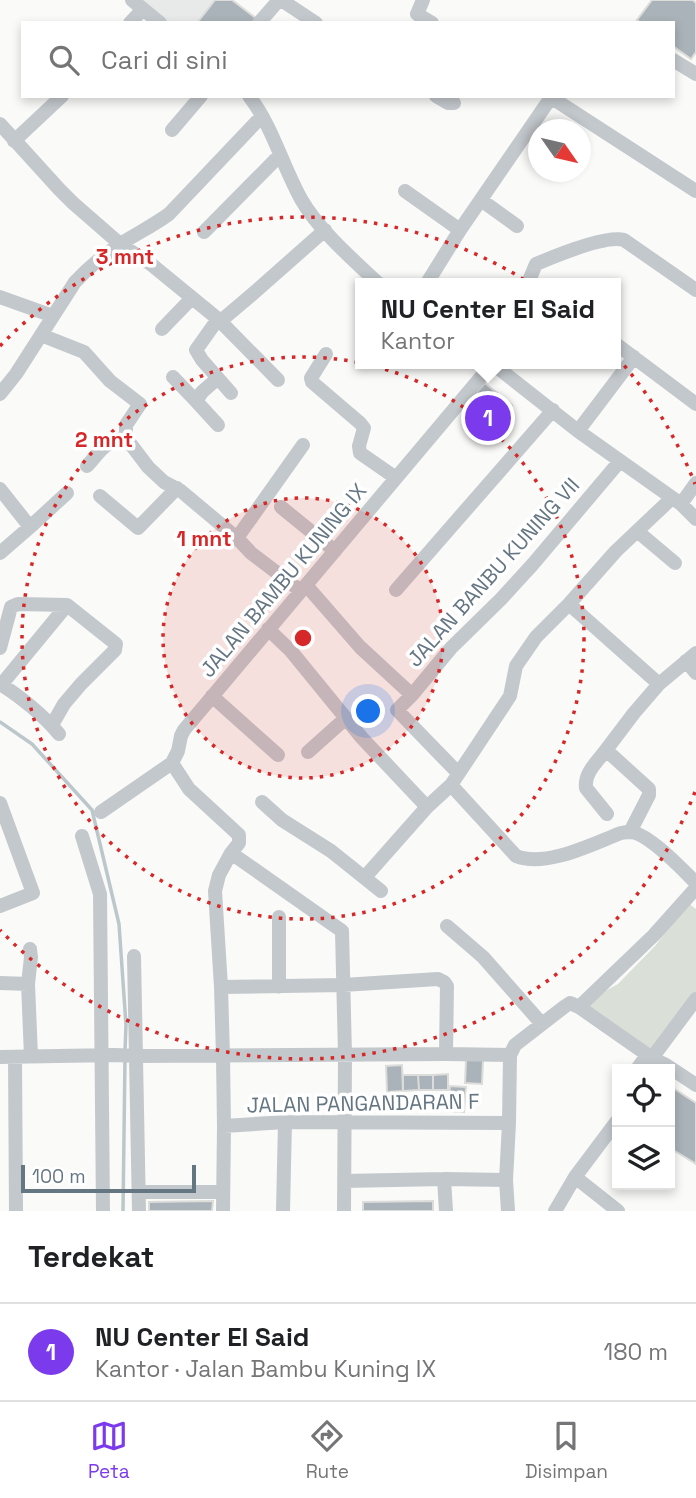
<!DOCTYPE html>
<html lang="id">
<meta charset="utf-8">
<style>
:root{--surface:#fff;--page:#f2f2f2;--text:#202124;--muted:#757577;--line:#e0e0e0;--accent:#7c3aed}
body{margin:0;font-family:"Space Grotesk",sans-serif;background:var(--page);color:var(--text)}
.controls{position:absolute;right:21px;bottom:21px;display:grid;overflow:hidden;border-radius:0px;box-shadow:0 4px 10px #0003}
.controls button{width:63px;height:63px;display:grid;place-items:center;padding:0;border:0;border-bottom:2px solid var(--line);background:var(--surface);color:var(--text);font:35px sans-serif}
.compass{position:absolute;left:528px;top:119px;width:63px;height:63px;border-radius:50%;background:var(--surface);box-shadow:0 4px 10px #0003;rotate:124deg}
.scale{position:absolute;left:21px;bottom:18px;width:175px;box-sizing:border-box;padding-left:7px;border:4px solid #657683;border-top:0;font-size:19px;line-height:24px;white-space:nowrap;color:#657683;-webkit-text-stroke:5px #fff;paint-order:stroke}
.you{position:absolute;left:369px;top:712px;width:24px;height:24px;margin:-18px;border:5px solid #fff;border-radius:50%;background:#1a73e8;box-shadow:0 0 0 10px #1a73e833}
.badge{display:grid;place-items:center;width:46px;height:46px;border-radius:50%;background:var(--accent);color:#fff;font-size:23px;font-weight:700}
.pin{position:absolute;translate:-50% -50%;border:4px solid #fff;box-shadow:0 2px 7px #0006}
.popup{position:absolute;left:355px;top:278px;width:266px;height:91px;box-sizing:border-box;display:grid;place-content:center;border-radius:0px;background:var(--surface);filter:drop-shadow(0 2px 5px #0005);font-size:23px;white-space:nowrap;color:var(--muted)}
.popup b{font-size:26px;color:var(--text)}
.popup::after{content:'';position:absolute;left:50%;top:100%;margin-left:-14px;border:14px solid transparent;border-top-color:var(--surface)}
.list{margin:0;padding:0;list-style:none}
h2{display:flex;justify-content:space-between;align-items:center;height:91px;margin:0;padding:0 28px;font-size:30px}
h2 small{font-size:23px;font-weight:400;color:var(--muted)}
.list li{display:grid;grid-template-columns:46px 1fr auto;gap:21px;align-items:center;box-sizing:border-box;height:98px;padding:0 28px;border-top:2px solid var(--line)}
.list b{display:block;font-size:26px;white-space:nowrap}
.list p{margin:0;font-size:23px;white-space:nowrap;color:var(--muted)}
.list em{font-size:23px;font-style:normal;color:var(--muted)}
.icon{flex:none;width:38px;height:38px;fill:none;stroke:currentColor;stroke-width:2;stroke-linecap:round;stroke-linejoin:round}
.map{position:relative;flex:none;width:696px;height:1211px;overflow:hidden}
.search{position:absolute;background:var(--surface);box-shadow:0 4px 10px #0003;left:21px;right:21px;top:21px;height:77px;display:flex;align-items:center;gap:18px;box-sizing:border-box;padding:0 24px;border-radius:0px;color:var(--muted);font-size:26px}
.sheet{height:189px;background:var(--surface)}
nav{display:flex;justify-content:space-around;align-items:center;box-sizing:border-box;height:98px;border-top:2px solid var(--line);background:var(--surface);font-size:19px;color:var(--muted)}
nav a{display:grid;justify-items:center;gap:4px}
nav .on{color:var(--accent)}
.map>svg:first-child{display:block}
.built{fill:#e8e9e9}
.green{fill:#dadfd7}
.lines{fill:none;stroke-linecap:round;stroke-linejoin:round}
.stream{stroke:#bbc7cb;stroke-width:3.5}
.building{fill:#aab3b9;stroke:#dcdcda;stroke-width:2}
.minor{stroke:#c3c8cc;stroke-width:14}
.ring{fill:none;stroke:#d62828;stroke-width:3.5;stroke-dasharray:3.5 7}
.labels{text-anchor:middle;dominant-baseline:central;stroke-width:7;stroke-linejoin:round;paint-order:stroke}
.street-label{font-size:21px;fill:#657683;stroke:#fff}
.centre{fill:#d62828;stroke:#fff;stroke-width:3.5}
.ring-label{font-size:21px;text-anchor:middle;font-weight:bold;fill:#d62828;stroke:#fff;stroke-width:7;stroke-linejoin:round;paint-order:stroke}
</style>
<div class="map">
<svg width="696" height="1211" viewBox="0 0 696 1211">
<rect width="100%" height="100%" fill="#fafaf8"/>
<path class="built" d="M137 0H215L197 23H166Z"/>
<path class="green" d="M688 903 696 909V996L652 1055 583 1003 618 984 655 946Z"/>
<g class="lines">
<path class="stream" d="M0 722 32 744 92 810 119 924 126 1025 125 1051
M123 1211 125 1058"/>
</g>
<path class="building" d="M215 0H232L257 19 254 23H197Z
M652 0H693L696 3V52L691 59 673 46V23H641L637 20Z
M485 383 512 405 490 430 464 406Z
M466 1059 483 1060 482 1084 465 1083Z
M402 1065 403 1091 387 1092 386 1066Z
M448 1074V1090H433V1075Z
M403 1075H418L419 1090 403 1091Z
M418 1075H433V1090H419Z
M450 1086 466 1087 464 1112 448 1111Z
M670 1086 696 1103V1164L670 1148Z
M213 1201 212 1211H149V1202Z
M433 1201V1211H363V1202Z"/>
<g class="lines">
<path class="minor" d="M132 0 160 23
M281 0 316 23
M423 0 417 14 432 23
M130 23 143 9
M259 23 279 0
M673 60 696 74
M249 96C273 127 282 165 301 199 317 228 353 260 378 283
M436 96 448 103H454
M549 96 696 191
M0 124 59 189 73 203 120 244 152 265 218 319 278 380
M172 130 201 96
M14 141 62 96
M405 191 460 230
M481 200 517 226
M204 232 280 155
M427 283 460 230 552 96
M528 283 536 264C555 256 606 235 624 240L696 290
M0 297 53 316
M162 329 192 298
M41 335 84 352 110 381 140 404 126 425V438L148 467 164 482 181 491 237 538 303 445
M616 344 696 404
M326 354 311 378 312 382 360 423 364 428 359 446 360 453 396 478
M493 364 578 431 681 504 696 519
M173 377 196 401
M231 393 202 360 196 350 218 319H223L256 291 325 230
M0 394 16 374 75 282C89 267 105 254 122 243 138 233 154 225 169 214L262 116
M218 425 196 401 202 392 218 378
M578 431 634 357
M87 466C101 451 103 442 126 438
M0 489 30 527 67 493
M100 496 138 528 177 488
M681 504 696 483
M281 507 335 551
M637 531 675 563
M237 538 251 553 301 591
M0 553 30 527
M306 585 360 647 412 695
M396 590 553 410
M569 604 659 684
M268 629 291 651 362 738 427 807
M0 648 11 607 18 604 67 605 116 644 115 650 81 684 64 704 52 725
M686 661 696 673
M0 684C19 695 45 717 59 734
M1 685 67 605
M212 696 278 755
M606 750C597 762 584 773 586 788L607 814
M308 752 346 718
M172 763 189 789 239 835V843L231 853 219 875 215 891 221 987 223 1056 224 1126 223 1211
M458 773 397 710 412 695 451 648 501 599 533 564 620 461
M451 785 516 856C546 868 592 844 621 833 625 832 628 832 632 832 651 836 682 869 696 883
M262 802 282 820 331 851 381 891
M0 803 33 893 0 906
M101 812 172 763 178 751 181 736 184 730 492 364
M630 832 649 795V789L606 750 634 713 659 684 696 653
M82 836 100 894 103 1211
M231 853 342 931 345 1055 344 1211
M365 877 427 807 451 785 510 696 516 666 536 637 569 604 616 551 672 498
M279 917V987
M447 926 483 957 542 1024
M30 949 31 957 28 984 31 1056
M134 956 139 1211
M0 983 28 984
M221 987 343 985 438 979 444 982 447 986 446 1054
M579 1007 654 935 696 888
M0 1057 115 1055 137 1056 446 1054 510 1055
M15 1057 16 1211
M652 1058 696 999
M637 1069 647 1055
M224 1126 285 1122 509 1123
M575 1177 618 1211
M444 1179 446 1211
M344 1181 444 1179 506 1180
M139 1192H222
M283 1211 285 1122
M508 1211 506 1180 509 1123 510 1055 515 1045 564 1007 570 1003 579 1007 652 1058 666 1065 696 1085
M555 1211 575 1177 617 1121"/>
</g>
<circle cx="303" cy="638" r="140" fill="#d62828" fill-opacity=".12"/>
<g class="ring">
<circle cx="303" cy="638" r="140"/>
<circle cx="303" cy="638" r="281"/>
<path d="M695 792A421 421 0 0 1 0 930M0 346A421 421 0 0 1 695 484"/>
</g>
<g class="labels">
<g class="street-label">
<text transform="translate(493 572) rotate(-48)">JALAN BANBU KUNING VII</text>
<text transform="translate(283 580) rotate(-50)">JALAN BAMBU KUNING IX</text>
<text transform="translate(363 1103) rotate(-1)">JALAN PANGANDARAN F</text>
</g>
</g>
<circle cx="303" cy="638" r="10" class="centre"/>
<g class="ring-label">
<text x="125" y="264">3 mnt</text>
<text x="104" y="447">2 mnt</text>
<text x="204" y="546">1 mnt</text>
</g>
</svg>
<div class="controls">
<button><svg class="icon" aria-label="locate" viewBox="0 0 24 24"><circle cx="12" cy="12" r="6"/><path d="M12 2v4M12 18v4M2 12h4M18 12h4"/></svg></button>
<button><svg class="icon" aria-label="layers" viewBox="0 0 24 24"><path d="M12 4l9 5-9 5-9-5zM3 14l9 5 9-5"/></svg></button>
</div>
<svg class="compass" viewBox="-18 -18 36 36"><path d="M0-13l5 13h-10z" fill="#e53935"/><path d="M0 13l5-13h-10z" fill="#757577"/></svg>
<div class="scale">100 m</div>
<div class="you"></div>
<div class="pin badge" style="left:488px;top:418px">1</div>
<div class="popup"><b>NU Center El Said</b>Kantor</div>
<div class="search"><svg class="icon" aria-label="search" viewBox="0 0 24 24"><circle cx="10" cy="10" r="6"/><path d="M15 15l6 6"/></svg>Cari di sini</div>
</div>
<section class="sheet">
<h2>Terdekat<small></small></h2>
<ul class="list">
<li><span class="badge">1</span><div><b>NU Center El Said</b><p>Kantor · Jalan Bambu Kuning IX</p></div><em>180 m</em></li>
</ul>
</section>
<nav>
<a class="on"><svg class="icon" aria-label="map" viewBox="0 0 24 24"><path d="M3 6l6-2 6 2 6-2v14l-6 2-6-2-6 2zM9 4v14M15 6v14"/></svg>Peta</a>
<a><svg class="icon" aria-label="directions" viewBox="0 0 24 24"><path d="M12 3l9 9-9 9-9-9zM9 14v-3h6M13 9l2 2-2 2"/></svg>Rute</a>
<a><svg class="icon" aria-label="saved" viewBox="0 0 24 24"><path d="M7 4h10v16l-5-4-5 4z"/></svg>Disimpan</a>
</nav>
